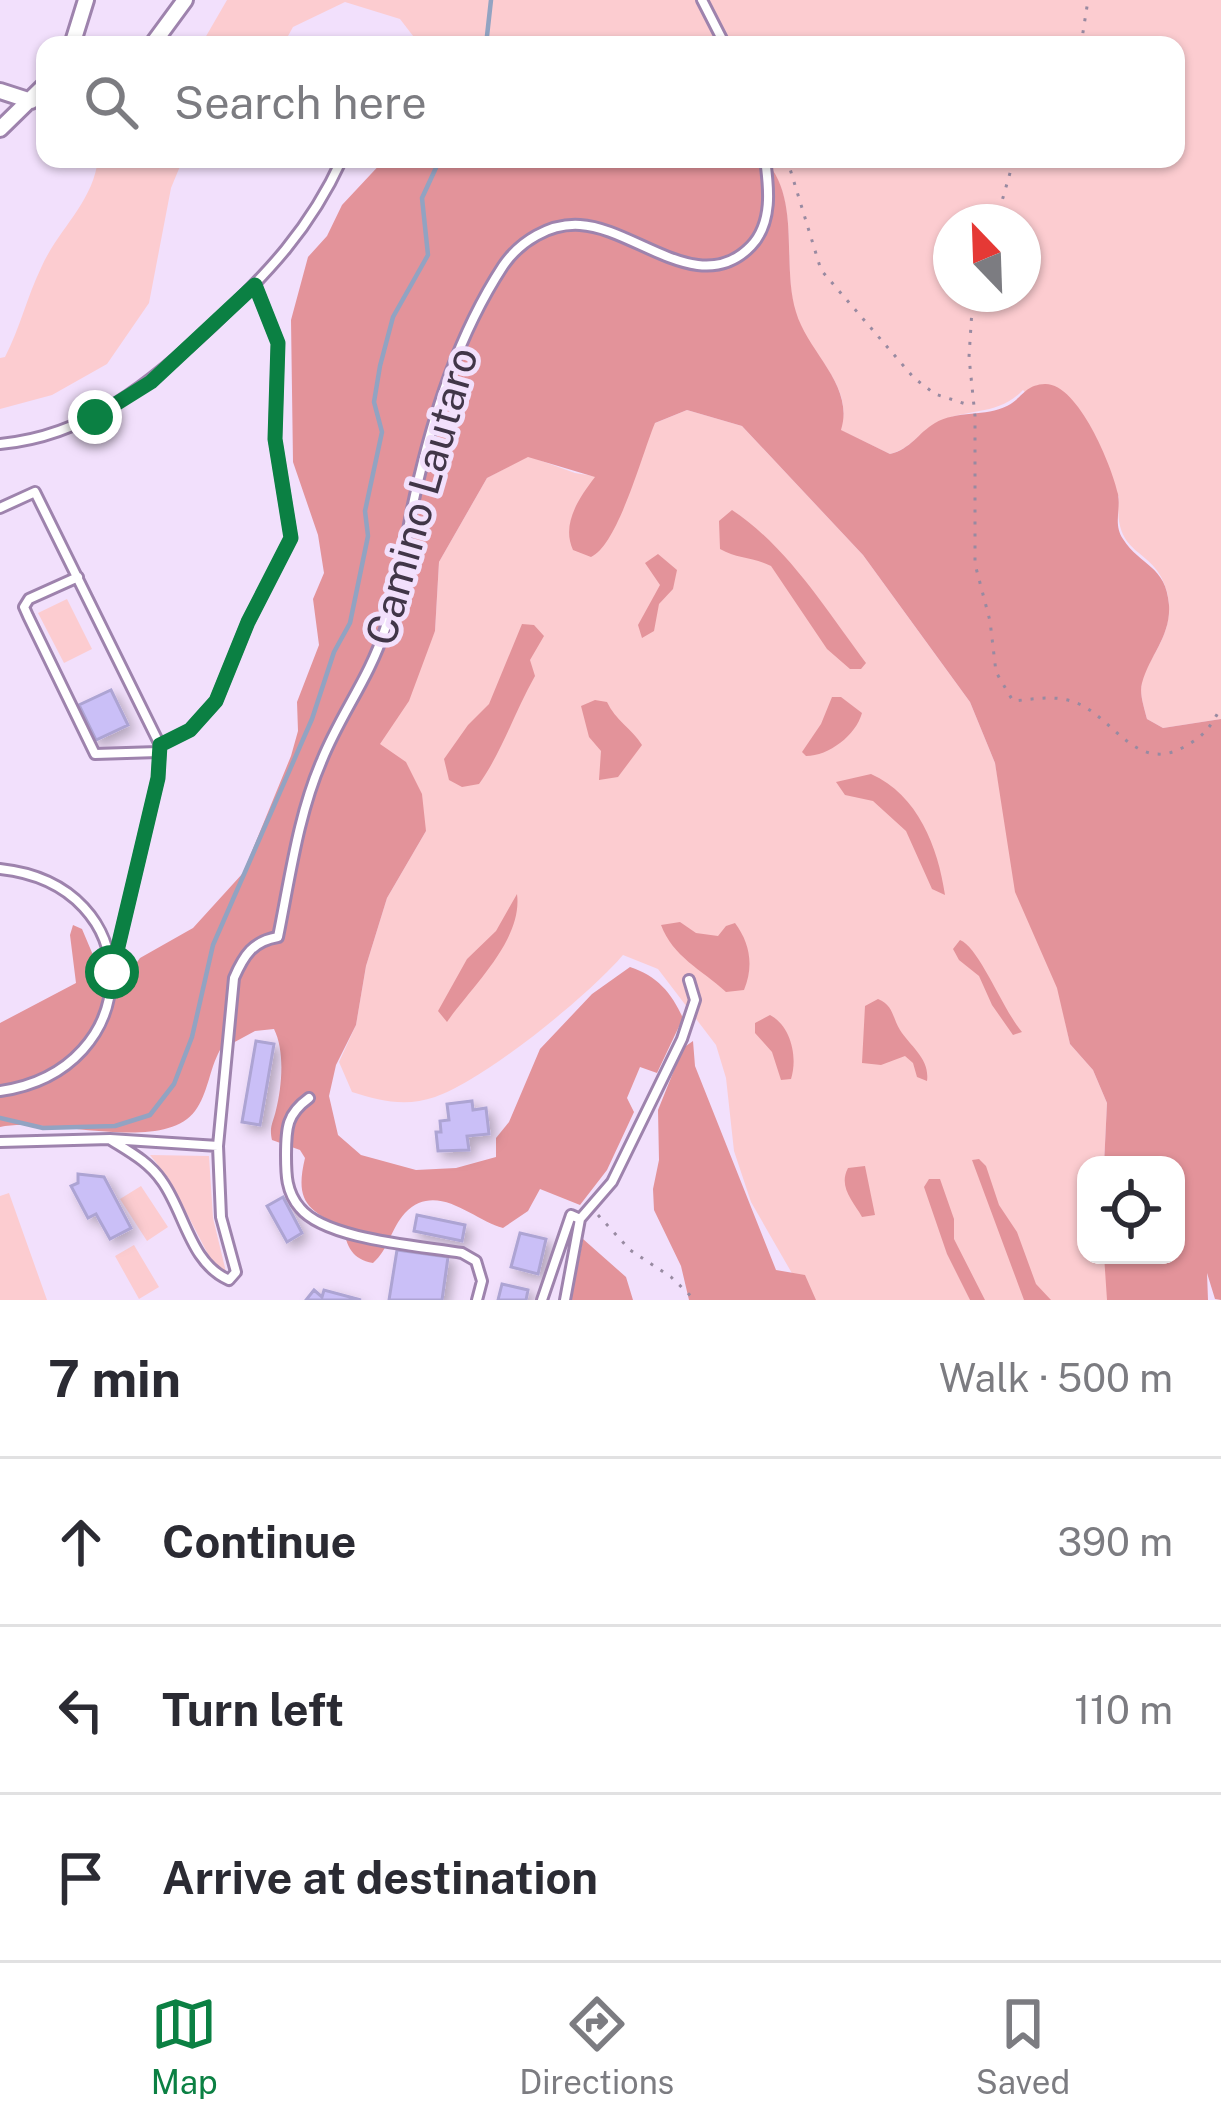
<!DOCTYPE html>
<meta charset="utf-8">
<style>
:root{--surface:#fff;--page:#f2f2f3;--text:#2b2b33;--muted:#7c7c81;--line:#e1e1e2;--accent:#0b8043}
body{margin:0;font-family:"Public Sans",sans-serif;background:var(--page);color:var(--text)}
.controls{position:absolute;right:36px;bottom:36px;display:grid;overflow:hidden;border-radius:24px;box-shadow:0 3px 9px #0004}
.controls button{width:108px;height:108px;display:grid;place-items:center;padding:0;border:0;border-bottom:3px solid var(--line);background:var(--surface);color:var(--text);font:60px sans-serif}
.compass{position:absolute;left:933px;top:204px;width:108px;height:108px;border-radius:50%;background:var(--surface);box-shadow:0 3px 9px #0004;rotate:337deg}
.stop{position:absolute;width:36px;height:36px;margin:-27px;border:9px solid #0b8043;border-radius:50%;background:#fff}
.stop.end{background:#0b8043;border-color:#fff;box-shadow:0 3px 12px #0008}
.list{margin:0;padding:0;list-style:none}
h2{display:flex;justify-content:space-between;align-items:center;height:156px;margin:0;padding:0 48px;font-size:51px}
h2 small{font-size:39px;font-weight:400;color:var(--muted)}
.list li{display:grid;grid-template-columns:78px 1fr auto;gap:36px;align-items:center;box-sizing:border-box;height:168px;padding:0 48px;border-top:3px solid var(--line)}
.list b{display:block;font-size:45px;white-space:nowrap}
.list em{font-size:39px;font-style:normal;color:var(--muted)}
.icon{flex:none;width:66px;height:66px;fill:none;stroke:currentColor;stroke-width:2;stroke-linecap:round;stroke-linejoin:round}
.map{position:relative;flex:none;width:1221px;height:1300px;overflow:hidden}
.search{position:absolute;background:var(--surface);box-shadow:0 3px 9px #0004;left:36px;right:36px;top:36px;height:132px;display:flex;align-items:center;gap:30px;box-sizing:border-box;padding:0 42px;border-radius:24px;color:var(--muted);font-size:45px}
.sheet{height:660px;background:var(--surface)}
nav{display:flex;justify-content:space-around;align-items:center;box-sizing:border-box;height:168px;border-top:3px solid var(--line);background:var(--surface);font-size:33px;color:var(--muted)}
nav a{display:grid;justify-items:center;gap:6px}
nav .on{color:var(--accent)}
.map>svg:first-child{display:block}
.green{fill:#fcccd0;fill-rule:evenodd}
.forest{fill:#e3939a}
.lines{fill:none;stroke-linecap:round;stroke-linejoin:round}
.stream{stroke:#92a3c2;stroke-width:4.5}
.building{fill:#cabff7;stroke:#ada4d3;stroke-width:3;filter:url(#shadow)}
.lane-casing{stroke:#9e83ad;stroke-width:14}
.street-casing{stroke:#9e83ad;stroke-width:20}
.path{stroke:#988aa1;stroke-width:3;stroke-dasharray:3 9;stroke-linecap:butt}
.lane{stroke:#fff;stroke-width:8}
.street{stroke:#fff;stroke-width:14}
.route{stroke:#0b8043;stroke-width:15}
.labels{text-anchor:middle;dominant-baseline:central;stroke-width:10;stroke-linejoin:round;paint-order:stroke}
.street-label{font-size:42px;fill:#413648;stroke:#f2e0fc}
</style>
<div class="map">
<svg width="1221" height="1300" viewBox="0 0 1221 1300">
<defs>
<filter id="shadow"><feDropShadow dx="5.5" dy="5.5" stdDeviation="6" flood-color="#0004"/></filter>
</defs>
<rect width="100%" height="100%" fill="#f2e0fc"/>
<path class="green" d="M227 0H1221V719L1163 728 1147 719C1145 710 1141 699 1141 691 1140 661 1178 639 1167 592 1155 545 1112 560 1119 497L1023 390C998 417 968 407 937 423 919 432 911 449 890 454L840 430C857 385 806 353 795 312 782 264 801 198 764 159H1176V45H420L400 19 345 2 293 27 283 45H196L205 38ZM951 222H1023V294H951Z
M98 159H183L171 188 149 303 107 364 52 395 0 409V358L5 357C20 328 27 297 41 268 58 229 93 203 98 159Z
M687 410 742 426 863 555 970 702 995 763 1005 819 1058 988 1070 1044 1093 1070 1107 1103 1104 1165H1086V1255H1112L1117 1300H802L801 1289 751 1202 734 1151 726 1078 716 1045 658 969 623 955C589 995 485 1080 435 1097 406 1107 380 1101 352 1092L339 1062 356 1025 366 966 387 898 426 831 379 744 435 631 439 562 487 478 528 456 575 473 619 480 648 426Z
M67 599 92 649 64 663 38 613Z
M150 1155 209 1156 213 1218 226 1272 214 1266 169 1179Z
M141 1186 168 1227 147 1241 120 1199Z
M9 1193 47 1300H0V1196Z
M134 1245 159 1287 139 1299 115 1256Z"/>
<path class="forest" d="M385 159H764C802 198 781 264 796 312 808 353 855 385 841 430L890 454C911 449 918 433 935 423 957 410 986 417 1007 406 1023 398 1024 385 1045 384 1078 383 1112 466 1118 494 1121 510 1113 524 1123 539 1140 566 1166 565 1169 605 1171 636 1150 655 1142 683 1139 693 1144 707 1147 719L1163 728 1221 719V1300L1215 1299 1207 1273 1208 1300H1107L1104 1255H1176V1165H1104L1107 1103 1093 1070 1070 1044 1057 988 1015 892 995 763 970 702 863 555 742 426 687 410 655 423C642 454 618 545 591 557L573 550C561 524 579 498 595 477L528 457 487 478 439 562 435 631 409 701 380 744 406 762 422 794 426 831 387 898 366 966 356 1025 336 1065 329 1096 338 1135 361 1155 416 1170 456 1168 496 1157V1138L509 1122 540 1049 592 994 630 967C657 976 671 992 683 1018L657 1073 640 1067 627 1098 634 1112 607 1170 580 1205 540 1189 528 1211 503 1228C474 1221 437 1180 405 1213 391 1228 389 1249 373 1263 352 1259 347 1247 343 1227 306 1210 295 1200 305 1158L300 1150 272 1140C269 1127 273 1123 276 1110 282 1086 285 1051 274 1029L255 1031 220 1050C209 1070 208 1094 195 1111 162 1155 48 1116 0 1127V1023L76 983 70 935 73 925 82 929 101 974 113 982 124 980 140 958 193 928 243 873 291 756 298 731 297 702 319 645 313 599 324 573 318 535 293 462 291 320 308 257 327 236 342 205Z
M732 510C787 546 827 611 866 663L861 669H850L827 649 771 566C753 557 737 559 720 549L719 521Z
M658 554 677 570 673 589 659 604 654 631 642 638 638 625 660 585 645 563Z
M522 624 534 625 544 636 530 660 535 676C515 711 502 752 479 784L462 787 449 780 444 759 468 725 489 704Z
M832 697H841L862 713C856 735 829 756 806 756L802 752 821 724Z
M595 700 607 702C615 720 632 729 642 745L618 777 599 780 601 751 589 737 581 706Z
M871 774C918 795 938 847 945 895L932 889 906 831 873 801 845 795 836 782Z
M517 894C523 940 472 986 447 1022L438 1011 467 959 496 931Z
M680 922 696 933 718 936 726 926 735 923C750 943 754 966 744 990L726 992C701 969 673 957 661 925Z
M960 940C979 947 1003 1010 1022 1032L1013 1035 992 1005 979 976 959 960 953 949Z
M878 999C894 1006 892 1017 900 1030 911 1047 930 1059 927 1081L917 1077 913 1063 905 1056 881 1065 862 1063 865 1006Z
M770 1015C791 1026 798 1057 791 1079L781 1080 772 1052 755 1033V1023Z
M693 1041 695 1066 776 1270 805 1275 816 1300H689L681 1266 654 1210 653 1189 659 1160 658 1110 683 1048Z
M979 1159 986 1166 999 1205 1017 1232 1036 1284 1051 1300H1024L972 1160Z
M865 1166 875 1215 862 1217C853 1201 838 1187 848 1168Z
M929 1179H940L954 1219V1239L985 1300H970L947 1254 924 1187Z
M583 1239 626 1277 633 1300H571Z"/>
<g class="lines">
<path class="stream" d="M486 45 491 0
M0 1118 43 1128 115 1126 150 1115 174 1084 192 1037 213 945 312 719 334 652 350 623 368 536 365 511 382 432 374 402 380 366 393 317 428 255 422 198 440 159"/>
</g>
<path class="building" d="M111 690 128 725 96 740 79 705Z
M256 1041 274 1044 260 1125 242 1122Z
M472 1101 473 1110 486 1108 489 1134 467 1136 469 1150 438 1151 436 1132H441L440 1121 449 1120 447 1104Z
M78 1174 104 1177 131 1228 110 1239 96 1214 88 1218 71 1186 78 1183Z
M283 1197 302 1233 287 1242 267 1206Z
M417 1215 465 1225 462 1241 414 1231Z
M520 1233 546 1239 538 1274 511 1267Z
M397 1250 448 1257 442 1300H389Z
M502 1284 528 1290 526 1300H498Z
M314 1290 322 1297 324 1290 361 1300H306Z"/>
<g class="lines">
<g class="lane-casing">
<path id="lane" d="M702 0 725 45
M0 444C88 436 150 383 213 325 268 273 310 229 342 159
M0 508 35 492 160 745
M78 577 29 599 24 607 28 616 95 754 158 752
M0 869C150 885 146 1070 0 1091
M112 972 158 778 160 745 190 730 216 701 248 622 291 538 275 439 278 343 255 285
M309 1098C287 1114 286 1127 286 1155 286 1174 286 1192 300 1208 326 1240 422 1246 462 1253L476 1261 482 1281 477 1300
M111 1140C130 1152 149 1162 162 1181 185 1213 190 1263 229 1280L236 1272 221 1217 218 1146
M0 1142 110 1139 218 1146 234 978C244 955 253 941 278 937 290 878 298 815 322 760 341 713 369 679 385 629 400 585 405 540 415 495 433 415 458 335 503 266 520 241 550 223 580 225 635 228 700 299 751 246 773 223 769 188 765 159
M580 1219 612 1182 682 1039 695 1000 689 980
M542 1300 571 1215
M565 1300 580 1219 571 1215"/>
</g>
<g class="street-casing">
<path id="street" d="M72 45 86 0
M152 45 185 0
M0 91 31 101
M0 129 45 85"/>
</g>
<path class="path" d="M1081 45 1088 0
M787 159 821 270 914 378 935 394 972 406
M996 222 1014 159
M973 294 969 357 975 416V564L990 621 996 672 1013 701C1036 699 1057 694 1079 704 1116 721 1137 773 1184 747 1204 736 1210 728 1221 707
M598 1215 630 1250 671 1277 695 1300"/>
<use href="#lane" class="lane"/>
<use href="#street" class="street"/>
</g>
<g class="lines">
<path class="route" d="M95 417 151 382 255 285 278 343 275 439 291 538 248 622 216 701 190 730 160 745 158 778 112 972"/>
</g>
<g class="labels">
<g class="street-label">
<text transform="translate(421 496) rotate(-74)">Camino Lautaro</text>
</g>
</g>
</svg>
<div class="controls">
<button><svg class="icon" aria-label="locate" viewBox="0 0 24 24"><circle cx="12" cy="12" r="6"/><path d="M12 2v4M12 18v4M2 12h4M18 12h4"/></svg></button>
</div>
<svg class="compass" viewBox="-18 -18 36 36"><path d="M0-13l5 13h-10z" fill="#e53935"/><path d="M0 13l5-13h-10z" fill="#7c7c81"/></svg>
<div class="stop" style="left:112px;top:972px"></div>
<div class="stop end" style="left:95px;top:417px"></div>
<div class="search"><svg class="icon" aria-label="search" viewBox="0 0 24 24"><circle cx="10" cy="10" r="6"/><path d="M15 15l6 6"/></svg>Search here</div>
</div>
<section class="sheet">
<h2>7 min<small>Walk · 500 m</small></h2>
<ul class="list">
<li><svg class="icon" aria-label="ahead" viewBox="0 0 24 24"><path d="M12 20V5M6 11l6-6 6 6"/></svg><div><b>Continue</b></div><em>390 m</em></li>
<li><svg class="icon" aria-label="left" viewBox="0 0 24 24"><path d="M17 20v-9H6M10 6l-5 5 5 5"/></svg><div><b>Turn left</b></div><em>110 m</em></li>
<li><svg class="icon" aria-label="arrive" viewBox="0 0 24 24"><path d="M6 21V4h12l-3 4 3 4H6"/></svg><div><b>Arrive at destination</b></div></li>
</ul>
</section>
<nav>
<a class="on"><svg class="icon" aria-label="map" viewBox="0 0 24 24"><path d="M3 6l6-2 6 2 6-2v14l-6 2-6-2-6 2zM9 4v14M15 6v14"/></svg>Map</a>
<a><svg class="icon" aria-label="directions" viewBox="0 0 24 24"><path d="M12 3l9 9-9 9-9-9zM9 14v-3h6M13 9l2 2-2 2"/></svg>Directions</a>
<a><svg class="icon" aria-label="saved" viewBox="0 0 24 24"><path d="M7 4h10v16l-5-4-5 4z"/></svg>Saved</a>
</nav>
